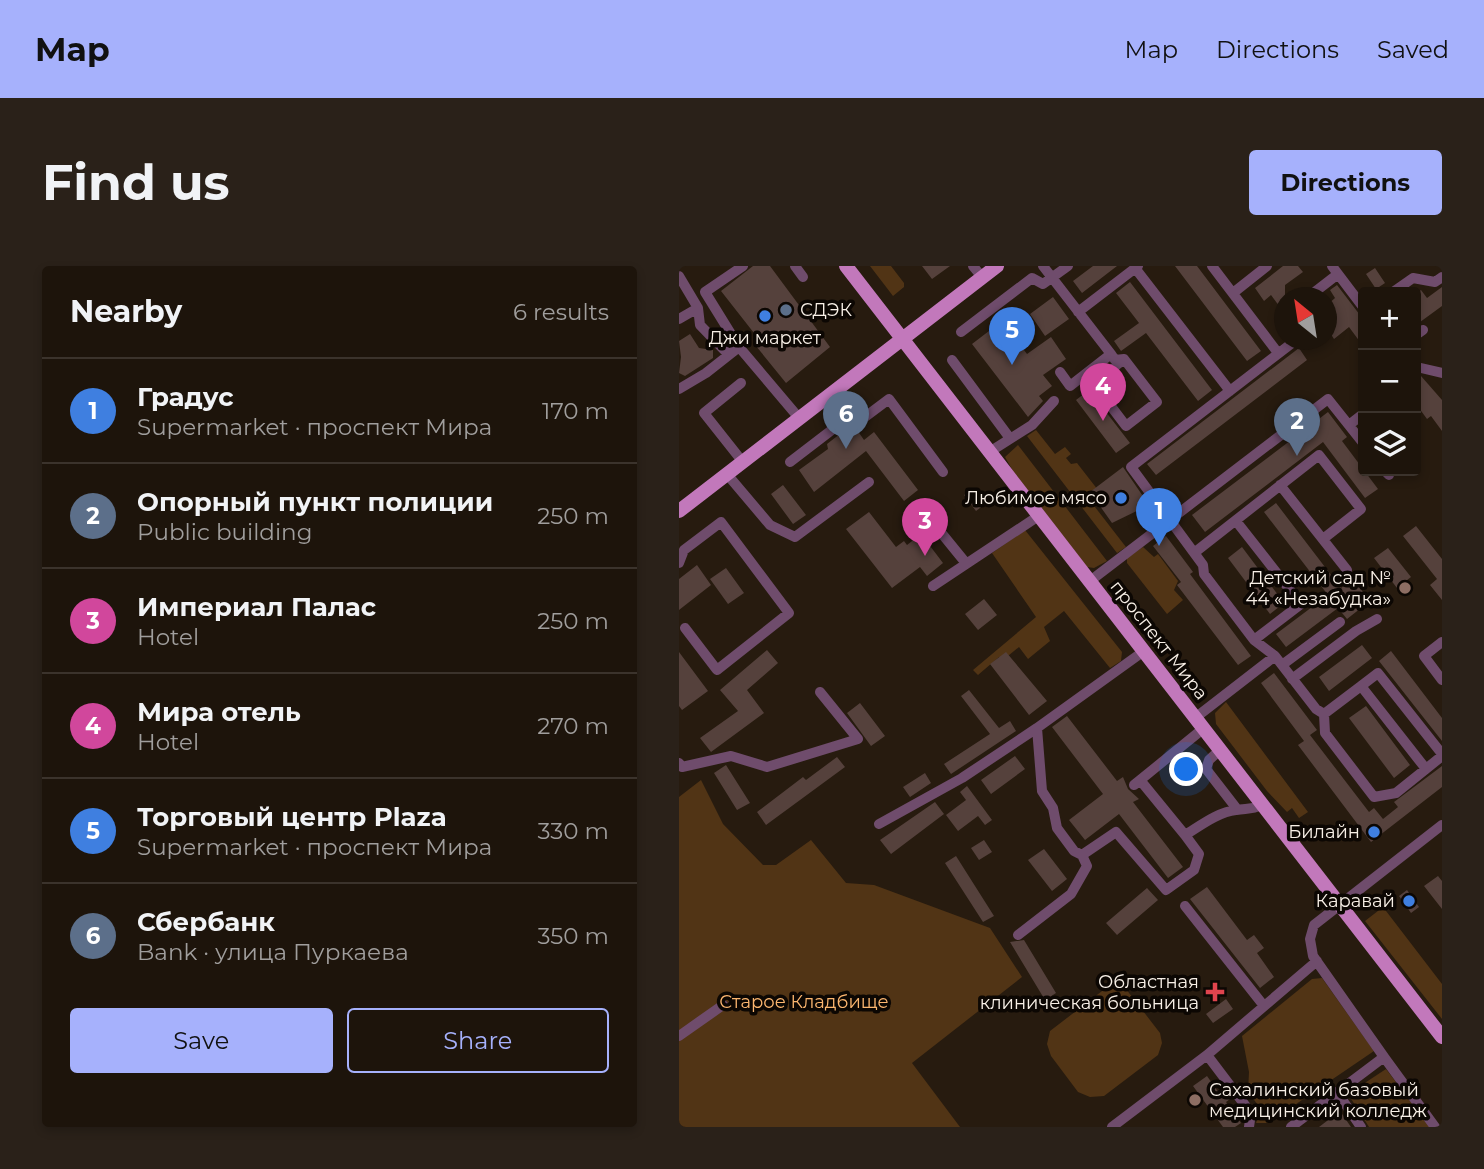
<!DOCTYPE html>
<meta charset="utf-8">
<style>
:root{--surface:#1d140b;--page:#2a2119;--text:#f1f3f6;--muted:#a09e9d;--line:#3b332c;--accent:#a6b1fc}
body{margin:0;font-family:Montserrat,sans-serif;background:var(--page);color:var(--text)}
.controls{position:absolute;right:21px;top:21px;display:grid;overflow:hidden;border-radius:7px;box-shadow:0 4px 10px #0003}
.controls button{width:63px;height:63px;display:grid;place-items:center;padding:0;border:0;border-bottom:2px solid var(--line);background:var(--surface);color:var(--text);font:35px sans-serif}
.compass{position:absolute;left:595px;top:21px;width:63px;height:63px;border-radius:50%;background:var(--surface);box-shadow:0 4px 10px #0003;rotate:330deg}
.you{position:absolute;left:508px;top:504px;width:24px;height:24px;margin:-18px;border:5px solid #fff;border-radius:50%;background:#1a73e8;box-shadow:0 0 0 10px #1a73e833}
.badge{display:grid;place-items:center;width:46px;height:46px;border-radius:50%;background:var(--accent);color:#fff;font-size:23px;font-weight:700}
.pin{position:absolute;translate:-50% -58px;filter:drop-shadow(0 2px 4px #0008)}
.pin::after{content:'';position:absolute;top:37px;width:24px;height:21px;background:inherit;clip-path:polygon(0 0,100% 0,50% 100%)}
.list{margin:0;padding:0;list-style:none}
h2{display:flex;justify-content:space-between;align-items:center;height:91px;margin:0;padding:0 28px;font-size:30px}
h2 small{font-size:23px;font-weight:400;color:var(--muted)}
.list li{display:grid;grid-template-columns:46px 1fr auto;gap:21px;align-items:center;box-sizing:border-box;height:105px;padding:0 28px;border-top:2px solid var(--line)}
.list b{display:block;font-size:26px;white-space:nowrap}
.list p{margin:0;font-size:23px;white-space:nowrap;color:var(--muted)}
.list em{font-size:23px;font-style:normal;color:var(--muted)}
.actions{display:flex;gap:14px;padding:21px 28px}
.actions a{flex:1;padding:16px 0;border:2px solid var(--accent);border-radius:7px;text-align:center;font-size:24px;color:var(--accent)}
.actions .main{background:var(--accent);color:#111}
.icon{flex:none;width:38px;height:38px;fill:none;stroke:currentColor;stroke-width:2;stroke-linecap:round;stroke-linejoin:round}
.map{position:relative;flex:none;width:763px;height:861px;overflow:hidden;border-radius:7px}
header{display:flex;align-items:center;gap:42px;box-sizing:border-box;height:98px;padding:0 35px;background:var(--accent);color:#111}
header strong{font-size:33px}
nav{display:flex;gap:38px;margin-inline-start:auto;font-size:24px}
.intro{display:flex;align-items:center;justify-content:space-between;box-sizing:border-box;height:168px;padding:0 42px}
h1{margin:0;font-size:49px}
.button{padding:18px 32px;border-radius:7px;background:var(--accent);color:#111;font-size:24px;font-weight:700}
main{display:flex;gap:42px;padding:0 42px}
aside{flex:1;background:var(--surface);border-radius:7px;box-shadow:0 4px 10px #0003}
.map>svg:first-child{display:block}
.green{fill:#513415}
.building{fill:#55413c}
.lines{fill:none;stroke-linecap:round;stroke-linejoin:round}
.minor{stroke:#6f4c6c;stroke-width:10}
.major{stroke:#c278bb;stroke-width:14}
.service-dot{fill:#5c6f8a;stroke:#0c0703;stroke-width:2.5}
.shop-dot{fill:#3f7fe0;stroke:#0c0703;stroke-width:2.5}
.education-dot{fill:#8d6e63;stroke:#0c0703;stroke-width:2.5}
.health-dot{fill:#e0444e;stroke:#0c0703;stroke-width:2.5}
.labels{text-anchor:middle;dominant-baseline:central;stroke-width:7;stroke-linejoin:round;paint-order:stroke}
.poi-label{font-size:18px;fill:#f8f0e7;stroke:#0c0703;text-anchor:end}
.street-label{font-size:18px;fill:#f8f0e7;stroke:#0c0703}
.park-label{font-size:18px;fill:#fdb770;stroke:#0c0703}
</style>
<header>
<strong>Map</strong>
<nav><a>Map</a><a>Directions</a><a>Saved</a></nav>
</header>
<div class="intro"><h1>Find us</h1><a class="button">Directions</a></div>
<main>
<aside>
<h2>Nearby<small>6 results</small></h2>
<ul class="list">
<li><span class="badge" style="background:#3f7fe0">1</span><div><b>Градус</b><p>Supermarket · проспект Мира</p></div><em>170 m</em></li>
<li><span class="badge" style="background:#5c6f8a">2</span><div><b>Опорный пункт полиции</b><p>Public building</p></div><em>250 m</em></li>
<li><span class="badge" style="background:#d1479c">3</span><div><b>Империал Палас</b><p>Hotel</p></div><em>250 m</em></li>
<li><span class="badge" style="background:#d1479c">4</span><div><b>Мира отель</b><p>Hotel</p></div><em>270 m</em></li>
<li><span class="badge" style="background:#3f7fe0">5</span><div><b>Торговый центр Plaza</b><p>Supermarket · проспект Мира</p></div><em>330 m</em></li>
<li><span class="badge" style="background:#5c6f8a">6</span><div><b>Сбербанк</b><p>Bank · улица Пуркаева</p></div><em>350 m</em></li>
</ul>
<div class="actions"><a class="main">Save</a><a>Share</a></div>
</aside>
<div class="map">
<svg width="763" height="861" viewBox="0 0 763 861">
<rect width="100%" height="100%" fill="#271b0f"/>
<path class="green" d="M191 0H212L225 17V21L214 30Z
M357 164 376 188 386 181 392 188 387 192 392 198 398 197 419 224 409 232 447 281 438 287 348 170Z
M339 179 428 295 415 302 408 301 334 205 326 191Z
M346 264 443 386 442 395 431 402 385 345 365 361 371 375 349 393 340 381 324 394 320 391 299 409 294 404 357 351 313 287Z
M464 281 475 291 479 288 499 315 495 324 504 334 488 348 448 297V292Z
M547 436 629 546 620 552 613 542 608 546 588 525 537 458 536 447Z
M22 514 44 558 84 599H97L132 574 167 617 195 619 311 662 343 711 233 797 281 861H0V531Z
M704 641 763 718V753L686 655Z
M643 712 695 785 589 857H577L582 843 569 826 570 806 563 770 633 713Z
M437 720 447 723 481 767 483 777 479 789 425 830 411 831 399 826 372 790 368 778 371 765 427 722Z
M707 803 751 861H690L669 828Z"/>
<path class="building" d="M74 0H91L151 81 107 117 77 80 82 76 42 25Z
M243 0H271L253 13Z
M414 0H438L403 27 394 15Z
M496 0H518L582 85 568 95Z
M604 0H619L624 6 606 19V48L592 29 585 35 576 22Z
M696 2 706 17 697 23 687 8Z
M451 16 533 124 519 135 467 67 442 85 435 75 460 57 437 27Z
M658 19 684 53V80L670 61 655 73 648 62V39L656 32 651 24Z
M763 21V40L737 59V28L742 24 748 32Z
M374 31 390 53 366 70 351 48Z
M323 55 348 88 372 71 387 93 364 109 373 120 360 130 364 135 349 151 293 78Z
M11 68 20 82 34 84V92L6 110 0 107 2 91 0 75Z
M620 82 628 94 477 209 468 198Z
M742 110 763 134V165L752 150 748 153 737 138V114Z
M410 124 451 177 437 187 397 134Z
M649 146 668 171 663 175 699 223 686 232 644 176 526 266 513 249Z
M176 161 185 174 195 166 239 224 225 235 187 185 135 226 120 204 149 183 148 178 166 164Z
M444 201 470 239 433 257 411 226Z
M104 219 127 249 114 258 92 228Z
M294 223 305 239 297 245 285 229Z
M597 237 662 322 674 313 691 335 668 353 659 342 607 381 597 368 649 329 585 246Z
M190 246 217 281 225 275 228 279 242 268 264 297 248 310 241 301 213 322 167 263Z
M737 260 763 293V334L751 319 758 313 724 270Z
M487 270 514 306 511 308 572 390 559 399 498 319 502 316 474 280Z
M563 281 605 337 591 348 549 292Z
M709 282 732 311 718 322 695 292Z
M18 299 32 319 0 344V313Z
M47 302 65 327 49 338 31 313Z
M305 333 318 349 299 364 286 348Z
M683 379 693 392 650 425 640 411Z
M88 384 99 397 68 424 85 447 32 486 21 472 59 445 41 424Z
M712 385 763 452V475L700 395Z
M0 386 29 425 3 444 0 440Z
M327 386 368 435 350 449 311 398Z
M595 407 638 464 631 469 690 546 695 542 704 553 719 541 715 536 763 500V521L692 576 619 479 625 475 582 417Z
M290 424 320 462 331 455 337 465 272 508 265 498 311 468 282 430Z
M181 437 206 470 192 480 168 447Z
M687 440 731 499 715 512 670 452Z
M388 450 438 515 444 511 449 523 460 533 454 536 504 601 489 612 440 548 406 574 390 554 424 528 373 461Z
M336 490 346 503 312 528 302 514Z
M158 491 166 501 87 559 78 546 124 511 127 514Z
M47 499 71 537 58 544 35 507Z
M246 507 252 517 231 531 224 521Z
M288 520 313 554 306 559 299 550 279 565 267 549 287 534 281 526Z
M256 536 265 548 212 588 201 574Z
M305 574 313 586 300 594 292 582Z
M365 583 388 613 373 625 349 594Z
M277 590 315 650 304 656 266 597Z
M759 610 763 615V643L745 620Z
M528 621 568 674 575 669 585 682 578 687 595 711 581 722 511 633Z
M468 622 479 634 438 669 427 657Z
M728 624 740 641 732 647 720 630Z
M345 674 377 727 366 734 331 676Z
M547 733 554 743 534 757 527 748Z
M528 810 540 827 545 824 551 833 547 836 562 857 556 861H544L514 820Z
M661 845 672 861H640Z"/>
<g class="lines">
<path class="minor" d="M116 0 124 11
M294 0 303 11
M364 0 432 88 391 120 381 106
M533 0 599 87
M456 2 551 125
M659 8 684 41
M0 10 19 42 0 53
M714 26 734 12 756 16 763 11
M554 27 588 0
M628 32 659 8 653 0
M19 42 21 59 50 89
M399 46 459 0
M282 66 353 12 364 18 389 0
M737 69 744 64
M60 81 26 26 64 0
M432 88 436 94 445 93 478 136 447 160 415 118 445 93
M273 94 330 171
M742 102 763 107
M62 117 25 147 63 195
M0 123 27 107 60 81 120 152
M153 127 171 150 182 154 210 133 264 206
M670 159 684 148
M312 185 353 159 375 135
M111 196 171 150
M706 205 710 209
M47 207 91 259 116 271 190 216
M601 219 668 304
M251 253 286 296
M557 255 622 338 575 374
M515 287 640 189 682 243 644 273
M0 297 5 284 42 256 110 347 38 404 6 362
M411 315 649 133 684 177
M254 320 361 249
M763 376 745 390 763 414
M465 385 358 462 363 525 374 542 378 562 395 585 403 589 437 566 487 624 515 604 520 588 506 569C521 560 539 546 557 544 567 542 572 544 583 539
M596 390 575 374 525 308 524 299 452 201 617 74
M603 399 661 356
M613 413 677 365 698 353
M682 420 699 407 763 488
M645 448 682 420 747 503
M516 452 596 390 637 443 645 448 646 467 695 531 717 527 763 490
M541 484 530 494 527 503 558 543
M0 497 3 501 52 490 88 501 179 473 141 426
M461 514 506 569
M455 519 525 462
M200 558 283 512 358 462
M506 640 585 740
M339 669 392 628 408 600 403 589
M0 770 44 739
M528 789 572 847 570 861
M705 791 756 861
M658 826 682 861
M433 861 528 789 638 695
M612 861 705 791 634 690 631 673 635 659 763 559"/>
<path class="major" d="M167 0 763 771
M0 245 318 0"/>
</g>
<circle class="service-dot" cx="107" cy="44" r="7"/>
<g class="shop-dot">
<circle cx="86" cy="50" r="7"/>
<circle cx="442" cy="232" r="7"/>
<circle cx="695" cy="566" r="7"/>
<circle cx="730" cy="635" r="7"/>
</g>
<g class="education-dot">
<circle cx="726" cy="322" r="7"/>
<circle cx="516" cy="834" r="7"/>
</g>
<path class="health-dot" d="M532.5 715.5h7v7h7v7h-7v7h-7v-7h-7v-7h7z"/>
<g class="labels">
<g class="poi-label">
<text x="121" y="44" text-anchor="start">СДЭК</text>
<text x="86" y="72" text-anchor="middle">Джи маркет</text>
<text x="428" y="232">Любимое мясо</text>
<text x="712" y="312">Детский сад №<tspan x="712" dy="21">44 «Незабудка»</tspan></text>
<text x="681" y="566">Билайн</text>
<text x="716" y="635">Каравай</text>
<text x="520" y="716">Областная<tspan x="520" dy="21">клиническая больница</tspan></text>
<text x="530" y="824" text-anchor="start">Сахалинский базовый<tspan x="530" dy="21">медицинский колледж</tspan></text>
</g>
<g class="street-label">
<text transform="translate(480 374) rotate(52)">проспект Мира</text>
</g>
<g class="park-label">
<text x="125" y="736">Старое Кладбище</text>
</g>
</g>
</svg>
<div class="controls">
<button>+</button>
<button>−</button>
<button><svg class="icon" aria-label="layers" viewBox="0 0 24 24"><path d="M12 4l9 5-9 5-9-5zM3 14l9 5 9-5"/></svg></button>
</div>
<svg class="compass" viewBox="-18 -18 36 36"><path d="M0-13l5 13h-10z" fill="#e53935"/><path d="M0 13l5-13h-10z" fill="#a09e9d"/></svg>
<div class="you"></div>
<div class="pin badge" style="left:480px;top:280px;background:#3f7fe0">1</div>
<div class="pin badge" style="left:618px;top:190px;background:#5c6f8a">2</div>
<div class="pin badge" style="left:246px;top:290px;background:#d1479c">3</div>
<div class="pin badge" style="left:424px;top:155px;background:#d1479c">4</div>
<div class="pin badge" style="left:333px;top:99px;background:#3f7fe0">5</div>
<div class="pin badge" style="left:167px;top:183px;background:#5c6f8a">6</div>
</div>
</main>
